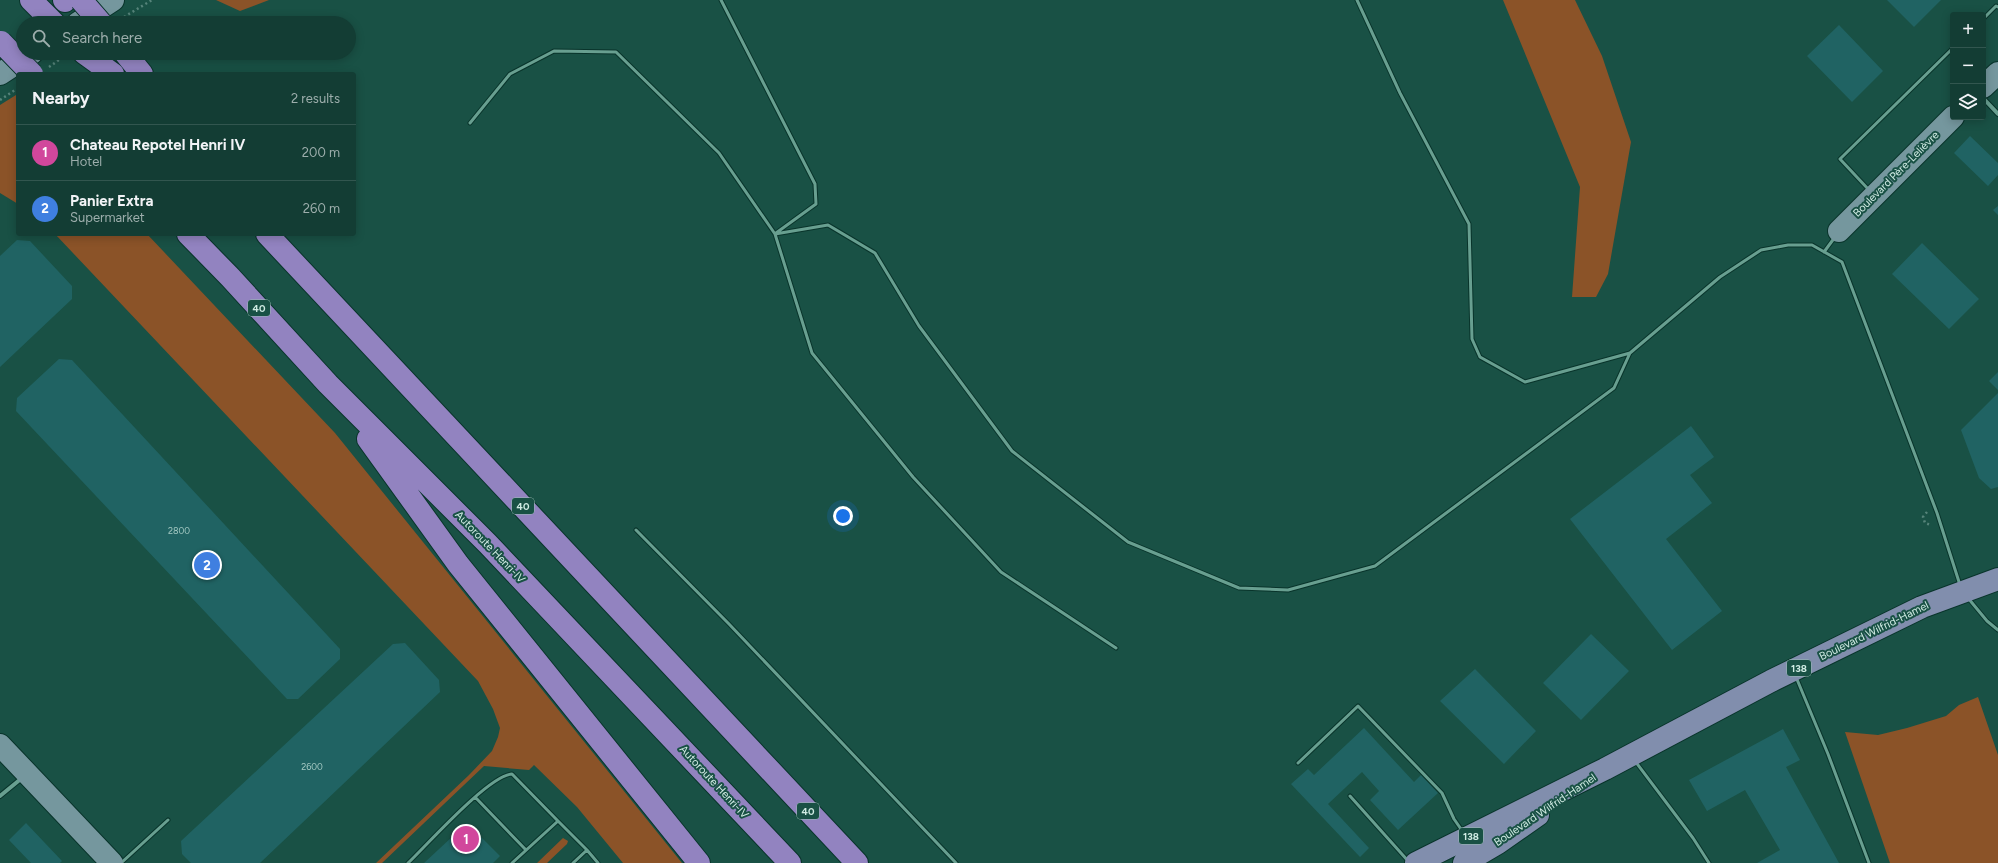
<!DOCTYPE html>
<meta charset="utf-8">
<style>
:root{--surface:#133d34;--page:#1c443c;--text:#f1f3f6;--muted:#9daeac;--line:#32564f;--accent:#e69b98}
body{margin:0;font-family:Figtree,sans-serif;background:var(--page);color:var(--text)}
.controls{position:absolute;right:12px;top:12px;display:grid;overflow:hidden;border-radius:4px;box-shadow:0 2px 10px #0003}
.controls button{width:36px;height:36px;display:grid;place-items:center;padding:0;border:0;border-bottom:1px solid var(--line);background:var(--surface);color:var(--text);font:20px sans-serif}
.you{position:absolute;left:843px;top:516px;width:14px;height:14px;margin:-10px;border:3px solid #fff;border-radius:50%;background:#1a73e8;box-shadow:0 0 0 6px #1a73e833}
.badge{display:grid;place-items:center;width:26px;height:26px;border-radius:50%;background:var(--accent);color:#fff;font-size:13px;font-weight:700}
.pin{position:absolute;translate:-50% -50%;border:2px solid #fff;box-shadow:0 1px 4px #0006}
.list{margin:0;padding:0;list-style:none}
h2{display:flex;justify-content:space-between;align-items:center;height:52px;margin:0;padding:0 16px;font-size:17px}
h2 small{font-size:13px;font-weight:400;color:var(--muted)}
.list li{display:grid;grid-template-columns:26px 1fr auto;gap:12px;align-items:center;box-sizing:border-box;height:56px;padding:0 16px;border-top:1px solid var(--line)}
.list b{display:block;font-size:15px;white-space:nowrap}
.list p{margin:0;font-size:13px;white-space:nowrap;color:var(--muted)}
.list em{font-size:13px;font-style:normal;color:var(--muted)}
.icon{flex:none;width:22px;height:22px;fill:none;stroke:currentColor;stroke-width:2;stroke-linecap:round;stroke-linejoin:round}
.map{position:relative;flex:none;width:1998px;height:863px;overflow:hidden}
.search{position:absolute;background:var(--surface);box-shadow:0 2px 10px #0003;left:16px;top:16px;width:340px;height:44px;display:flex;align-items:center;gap:10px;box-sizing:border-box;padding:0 14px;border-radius:22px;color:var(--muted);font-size:15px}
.panel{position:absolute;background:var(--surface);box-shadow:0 2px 10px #0003;left:16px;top:72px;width:340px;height:164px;border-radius:4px}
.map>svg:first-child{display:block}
.green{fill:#8b5328}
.building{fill:#206363}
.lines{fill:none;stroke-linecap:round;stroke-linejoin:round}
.lane-casing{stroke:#09342b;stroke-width:5}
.street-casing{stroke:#09342b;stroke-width:6}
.secondary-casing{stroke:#09342b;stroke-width:24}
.primary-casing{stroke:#09342b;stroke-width:24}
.highway-casing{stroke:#09342b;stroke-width:24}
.path{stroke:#56847a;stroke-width:2.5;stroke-dasharray:2 3;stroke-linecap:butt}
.lane{stroke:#689f90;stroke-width:3}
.street{stroke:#689f90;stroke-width:4}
.secondary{stroke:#75979e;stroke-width:22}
.primary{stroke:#818ead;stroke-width:22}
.highway{stroke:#9283c0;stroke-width:22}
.highway-bridge-casing{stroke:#09342b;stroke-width:24;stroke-linecap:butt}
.highway-bridge{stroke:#9283c0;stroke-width:22}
.labels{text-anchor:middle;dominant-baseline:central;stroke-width:4;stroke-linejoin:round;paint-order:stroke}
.number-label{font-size:9px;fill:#a5cac4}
.shield{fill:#195145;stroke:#9abeb4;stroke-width:1}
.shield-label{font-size:10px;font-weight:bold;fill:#d1ece4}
.street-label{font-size:11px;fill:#d1ece4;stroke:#195145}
</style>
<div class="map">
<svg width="1998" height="863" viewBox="0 0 1998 863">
<rect width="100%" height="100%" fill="#195145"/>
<path class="green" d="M216 0H269L240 11Z
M1503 0H1575L1602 56 1631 142 1608 274 1596 297H1572L1580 187Z
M16 95 18 97V204L0 193V105Z
M55 234H147L335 433 682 863H623L577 807 534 765 529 770 484 766 382 863H376L469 775 492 751 498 737 500 728 493 709 478 681Z
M1978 697 1998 755V863H1890L1845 732 1878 735 1907 728 1946 716 1959 705Z
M563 838 568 841 567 844 547 863H537Z"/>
<path class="building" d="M1887 0H1941L1914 27Z
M1839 25 1883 71 1852 102 1807 56Z
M1970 136 1998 163V175L1988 186 1954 153Z
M1998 206V215L1993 210Z
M17 240 30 241 72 286V299L0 367V256Z
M1922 243 1979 299 1949 329 1892 274Z
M59 359 72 360 340 649V659L298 699H287L16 411 17 398Z
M1998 372V390L1989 381Z
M1998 393V487L1991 489 1979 478 1961 430Z
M1691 426 1714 457 1690 475 1712 503 1666 539 1722 611 1672 650 1570 519Z
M1591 634 1629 671 1581 720 1543 683Z
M405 643 439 680 440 692 260 863H191L182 854 181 841 393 644Z
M1475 669 1536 731 1504 764 1440 701Z
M1364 728 1414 782 1421 775 1438 793 1398 830 1370 800 1379 791 1362 772 1328 804 1369 848 1360 857 1291 784 1308 769 1314 775Z
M1783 729 1800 760 1786 767 1839 863H1757L1780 850 1745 790 1707 811 1689 780Z
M26 823 62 861 60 863H31L9 840Z
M467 823 500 856 493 863H424Z"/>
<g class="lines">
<g class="lane-casing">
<path id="lane" d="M721 0 815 184 816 204 776 233
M1357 0 1400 93 1469 224 1472 339 1480 357 1525 382 1630 353
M1983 19 1996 6 1998 7
M470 123 510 74 554 51 616 52 719 153 775 234 812 353 913 477 1001 572 1116 648
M1869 190 1840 159 1953 48
M775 234 828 225 875 253 919 326 1012 451 1128 542 1239 588 1288 590 1375 566 1614 388 1630 353 1720 277 1761 250 1788 245H1812L1842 262 1937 513 1960 585
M1824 252 1835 237
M636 530 729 624 956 863
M1968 598 1987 621 1998 630
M1796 677 1828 754 1869 863
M1635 761 1693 838 1709 863
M1298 763 1358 706 1442 793 1454 819 1463 832
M1350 796 1409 862
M475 797 526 850
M558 821 587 850 573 863
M587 850 598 863
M121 863 168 820
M408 863C427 845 489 775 512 774L558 821 512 863"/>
</g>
<g class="street-casing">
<path id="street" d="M1983 98 1998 114
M0 796 22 778"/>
</g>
<g class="secondary-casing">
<path id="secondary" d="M78 23 113 0
M0 74 32 53
M1983 87 1998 73
M1839 231 1953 117
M0 745 112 863"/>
</g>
<g class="primary-casing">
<path id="primary" d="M1416 863 1605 769 1771 681 1922 607 1998 579
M1464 863 1498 843 1538 815"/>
</g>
<g class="highway-casing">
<path id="highway" d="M31 0 54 23
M64 0 65 1
M84 53 113 74
M125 53 142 74
M188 234 230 277 328 384 488 544 790 863
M267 234 857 863
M368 439 458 564 699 863"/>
</g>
<path class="path" d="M124 17 152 0
M49 67 66 55
M0 100 18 88
M1927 512 1923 517 1925 523 1931 525"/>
<use href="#lane" class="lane"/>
<use href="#street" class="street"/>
<use href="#secondary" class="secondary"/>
<use href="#primary" class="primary"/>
<use href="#highway" class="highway"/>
<g class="highway-bridge-casing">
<path id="highway-bridge" d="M81 0 101 23
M1 42 32 74"/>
</g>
<use href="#highway-bridge" class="highway-bridge"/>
</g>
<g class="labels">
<g class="number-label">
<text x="179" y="530">2800</text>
<text x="312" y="766">2600</text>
</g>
<g class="shield">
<rect x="248" y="300" width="22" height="16" rx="3"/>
<rect x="512" y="498" width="22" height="16" rx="3"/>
<rect x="1787" y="660" width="24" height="16" rx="3"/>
<rect x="797" y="803" width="22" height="16" rx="3"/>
<rect x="1459" y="828" width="24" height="16" rx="3"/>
</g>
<g class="shield-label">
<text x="259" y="308">40</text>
<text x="523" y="506">40</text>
<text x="1799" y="668">138</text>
<text x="808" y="811">40</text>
<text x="1471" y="836">138</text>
</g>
<g class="street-label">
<text transform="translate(1896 174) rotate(-45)">Boulevard Père-Lelièvre</text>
<text transform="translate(490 547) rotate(46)">Autoroute Henri-IV</text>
<text transform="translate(1874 631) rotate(-26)">Boulevard Wilfrid-Hamel</text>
<text transform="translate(714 782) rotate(47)">Autoroute Henri-IV</text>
<text transform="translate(1545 810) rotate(-34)">Boulevard Wilfrid-Hamel</text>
</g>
</g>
</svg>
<div class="controls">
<button>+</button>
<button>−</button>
<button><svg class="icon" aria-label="layers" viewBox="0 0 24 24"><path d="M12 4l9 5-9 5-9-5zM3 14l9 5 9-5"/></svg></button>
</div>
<div class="you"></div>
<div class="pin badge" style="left:466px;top:839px;background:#d1479c">1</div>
<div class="pin badge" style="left:207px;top:565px;background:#3f7fe0">2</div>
<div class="search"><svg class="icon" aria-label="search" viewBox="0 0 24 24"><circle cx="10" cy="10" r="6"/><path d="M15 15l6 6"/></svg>Search here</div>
<section class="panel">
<h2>Nearby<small>2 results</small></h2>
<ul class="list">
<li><span class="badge" style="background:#d1479c">1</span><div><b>Chateau Repotel Henri IV</b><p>Hotel</p></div><em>200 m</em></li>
<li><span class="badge" style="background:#3f7fe0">2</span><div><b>Panier Extra</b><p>Supermarket</p></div><em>260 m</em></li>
</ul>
</section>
</div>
